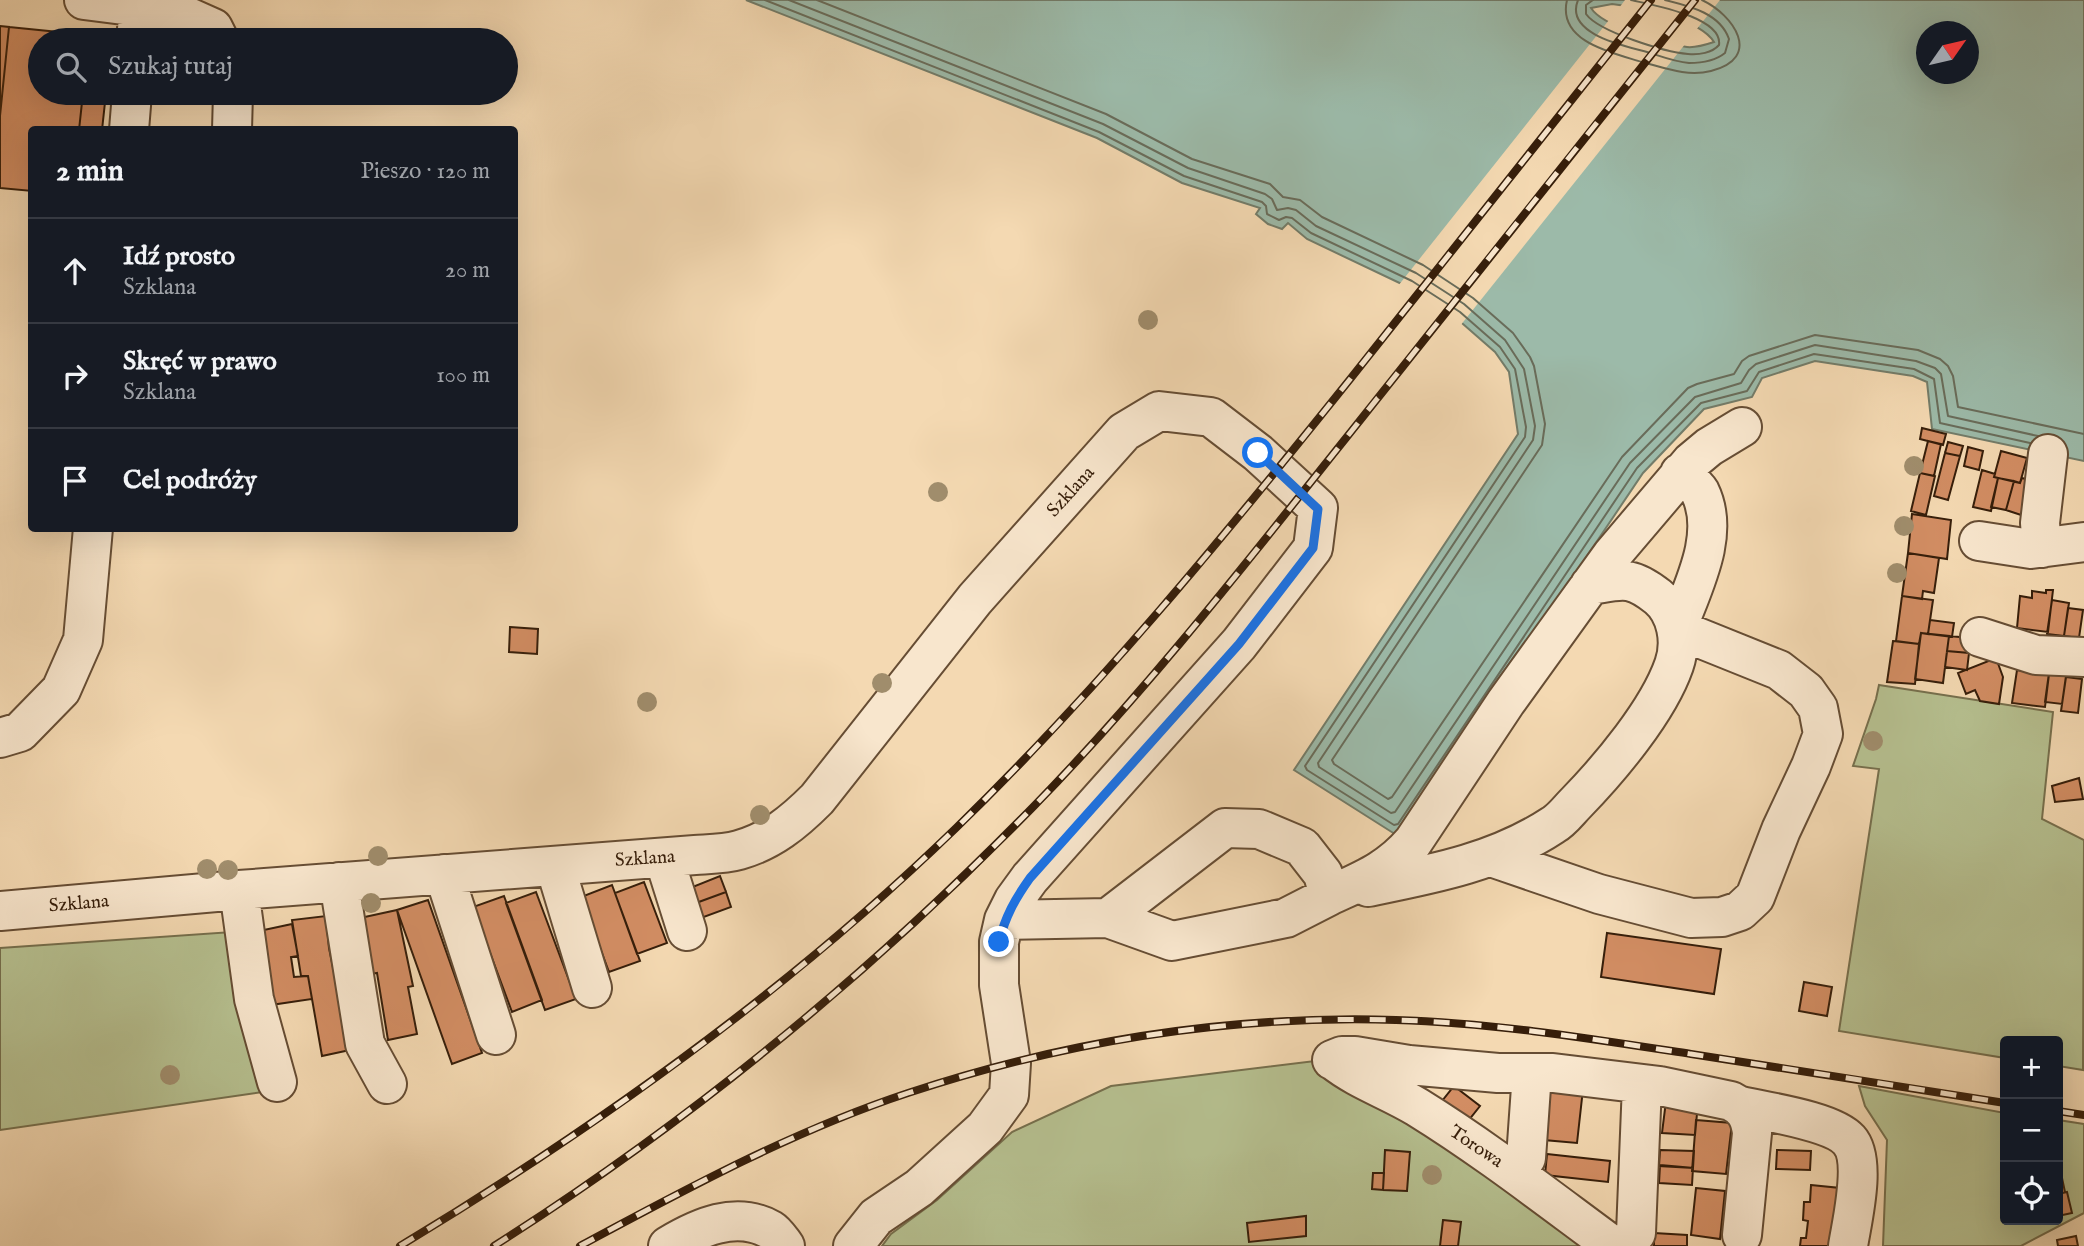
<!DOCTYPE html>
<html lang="pl">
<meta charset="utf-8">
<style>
:root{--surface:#171b24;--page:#242831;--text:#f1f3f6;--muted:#9ea1a6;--line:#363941}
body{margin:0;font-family:"IM FELL English",serif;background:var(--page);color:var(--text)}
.controls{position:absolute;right:21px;bottom:21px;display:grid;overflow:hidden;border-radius:7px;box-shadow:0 7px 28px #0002}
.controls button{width:63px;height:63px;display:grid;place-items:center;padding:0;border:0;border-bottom:2px solid var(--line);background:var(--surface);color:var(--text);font:35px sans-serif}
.compass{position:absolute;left:1916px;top:21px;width:63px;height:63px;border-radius:50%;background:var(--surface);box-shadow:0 7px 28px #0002;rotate:56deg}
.stop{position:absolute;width:21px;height:21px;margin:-16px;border:5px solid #1a73e8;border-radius:50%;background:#fff}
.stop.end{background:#1a73e8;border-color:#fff;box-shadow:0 2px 7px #0008}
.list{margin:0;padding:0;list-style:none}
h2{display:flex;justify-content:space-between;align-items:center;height:91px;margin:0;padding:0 28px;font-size:30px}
h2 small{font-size:23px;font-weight:400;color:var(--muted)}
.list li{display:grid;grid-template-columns:46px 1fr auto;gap:21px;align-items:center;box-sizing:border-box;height:105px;padding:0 28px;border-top:2px solid var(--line)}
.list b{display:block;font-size:26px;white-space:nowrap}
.list p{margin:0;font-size:23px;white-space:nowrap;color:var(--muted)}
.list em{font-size:23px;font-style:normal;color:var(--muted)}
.icon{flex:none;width:38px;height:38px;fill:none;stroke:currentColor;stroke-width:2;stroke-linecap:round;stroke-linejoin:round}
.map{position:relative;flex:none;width:2084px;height:1246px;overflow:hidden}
.search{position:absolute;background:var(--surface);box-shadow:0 7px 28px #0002;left:28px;top:28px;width:490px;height:77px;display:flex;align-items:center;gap:18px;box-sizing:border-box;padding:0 24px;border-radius:38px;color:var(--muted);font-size:26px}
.panel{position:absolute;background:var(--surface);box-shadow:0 7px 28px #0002;left:28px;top:126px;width:490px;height:406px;border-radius:7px}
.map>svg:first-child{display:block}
.green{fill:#b6c090;stroke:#766f4d;stroke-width:2}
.water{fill:#9cbaa9;stroke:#737c69;stroke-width:2;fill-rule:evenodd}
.pier{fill:#f4d9b2}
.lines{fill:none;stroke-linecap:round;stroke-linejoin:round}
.shore{stroke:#696c5a;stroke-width:2}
.building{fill:#d28d63;stroke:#361e0a;stroke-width:2}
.minor-casing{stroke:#664d34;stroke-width:42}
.minor{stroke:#f8e6cd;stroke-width:38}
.rail-casing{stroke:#361e0a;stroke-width:8}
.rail{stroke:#f8e6cd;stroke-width:5;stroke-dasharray:16;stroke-linecap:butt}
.tree{fill:#a08d6c}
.route{stroke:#1a73e8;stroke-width:9}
.labels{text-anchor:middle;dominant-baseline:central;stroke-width:5;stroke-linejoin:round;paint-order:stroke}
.street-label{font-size:19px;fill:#361e0a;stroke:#f8e6cd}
</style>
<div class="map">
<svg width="2084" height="1246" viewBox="0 0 2084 1246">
<rect width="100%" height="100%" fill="#f4d9b2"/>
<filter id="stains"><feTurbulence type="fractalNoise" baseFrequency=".00286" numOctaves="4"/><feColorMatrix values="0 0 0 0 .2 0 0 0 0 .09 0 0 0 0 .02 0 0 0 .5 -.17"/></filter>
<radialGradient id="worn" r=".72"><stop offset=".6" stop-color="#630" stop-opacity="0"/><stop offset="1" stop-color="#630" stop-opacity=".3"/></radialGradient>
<path class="green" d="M1879 685 2053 712 2042 819 2084 840 2083 1070 2058 1066V1041H2005V1058L1839 1031 1879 769 1853 766 1876 699Z
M232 932 284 1089 0 1130V948Z
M1315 1061 1449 1142 1582 1246H882L891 1234 937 1200 1012 1132 1111 1086Z
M1859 1086 2005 1113V1220H2058V1120L2084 1124V1213L2021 1246H1883L1887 1140 1865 1106Z"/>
<path class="water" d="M746 0H2084V461L1932 429 1927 382 1913 376 1815 361 1762 378 1752 397 1704 409 1643 473 1398 836 1294 770 1518 434 1509 372 1495 352 1455 317 1408 287 1307 239 1288 223 1282 229 1268 224 1256 214 1260 208 1182 183 1097 138ZM1612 4C1639 7 1700 19 1714 42 1705 45 1696 48 1687 47 1664 44 1603 27 1591 8ZM1926 32H1968V74H1926Z"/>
<path class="pier" d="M1625 0H1720L1696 30 1685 25 1619 8Z
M1609 20 1686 43 1460 326 1398 286Z"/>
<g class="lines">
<path class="shore" d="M765 0 1099 132 1184 176 1262 202 1266 206 1267 214 1279 220 1286 217 1292 218 1311 233 1412 281 1460 312 1500 347 1515 369 1526 427 1525 437 1305 766 1307 770 1394 825 1398 824 1637 468 1701 403 1747 391 1759 372 1814 354 1914 369 1934 379 1940 423 2030 443
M789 0 1103 124 1188 168 1265 194 1272 199 1277 210 1288 208 1296 210 1316 226 1416 273 1464 304 1505 340 1524 369 1535 426 1533 440 1318 763 1319 767 1391 813 1395 812 1630 463 1695 397 1741 383 1749 370 1756 364 1815 345 1916 361 1935 368 1941 374 1948 416 2038 436
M817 0 1106 114 1192 159 1270 184 1283 197 1300 200 1322 217 1423 265 1473 298 1513 333 1530 357 1534 366 1545 424 1542 445 1332 760 1334 764 1388 799 1392 797 1622 457 1688 388 1697 384 1734 374 1742 361 1749 356 1815 335 1918 350 1940 359 1948 366 1953 376 1958 407 2084 434
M1567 0C1557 42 1613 53 1642 62 1665 68 1687 77 1711 71 1763 58 1734 15 1702 0
M1578 0C1564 34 1625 46 1647 52 1660 56 1675 62 1689 63 1701 63 1715 61 1725 53L1729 39C1720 13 1689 6 1665 0
M1593 0 1586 5V14C1599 32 1665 52 1688 54 1699 55 1712 53 1719 45 1723 17 1652 5 1631 0"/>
</g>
<path class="building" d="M0 26 9 27 0 116Z
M9 27 88 35V40H40V93H83L79 130H32V191L0 188V116Z
M83 93H106L102 130H79Z
M1922 428 1946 434 1943 445 1920 439Z
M1928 441 1941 444 1934 476 1920 473Z
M1948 442 1963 446 1960 456 1945 453Z
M1968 447 1983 451 1979 470 1964 466Z
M2001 451 2027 458 2020 483 1994 477Z
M1945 453 1960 456 1948 500 1934 496Z
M1982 470 1995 474 1994 477 1998 478 1991 511 1973 507Z
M1920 473 1935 476 1926 515 1911 511Z
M1998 478 2014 481 2006 510 1991 507Z
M2022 478 2029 480 2030 483 2021 515 2006 510 2014 481 2020 483Z
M1912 514 1951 520 1947 559 1908 553Z
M1908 553 1939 558 1934 593 1923 591 1922 599 1902 596Z
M2046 590H2053L2048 632 2017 628 2020 596 2032 598V591L2046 593Z
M1902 596 1933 600 1928 634 1921 633 1919 644 1896 641Z
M2052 600 2069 603 2064 636 2047 634Z
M2068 608 2083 610 2079 638 2064 636Z
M1930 620 1954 623 1952 637 1928 634Z
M510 627 538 629 537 654 509 652Z
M1921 633 1949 636 1943 683 1915 679Z
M1949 636 1970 638 1969 653 1947 651Z
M1893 641 1919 644 1915 684 1887 682Z
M1947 651 1969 653 1967 670 1945 667Z
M1996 658 2003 677 1999 704 1980 701 1975 690 1966 694 1958 673Z
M2017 670 2049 674 2045 707 2012 703Z
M2049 673 2066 676 2062 704 2045 702Z
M2066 677 2082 679 2078 713 2061 711Z
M2079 778 2083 799 2055 802 2052 786Z
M720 876 726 892 696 903 690 888Z
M644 882 667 943 637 954 615 893Z
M612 885 640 961 609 972 581 897Z
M536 892 576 999 545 1010 506 903Z
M726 892 731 907 701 918 696 903Z
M504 896 542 1000 512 1012 473 907Z
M428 900 482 1053 452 1064 397 910Z
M397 910 413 986 408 987 417 1034 388 1040 377 973 371 974 360 918Z
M326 916 329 948 350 1050 322 1056 308 976H301L292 920Z
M292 924 298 956 291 957 294 977 308 976 312 999 264 1006 259 931Z
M1607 933 1721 949 1714 994 1601 977Z
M1804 982 1832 987 1827 1016 1799 1011Z
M1454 1086 1480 1106 1468 1121 1442 1101Z
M1549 1086 1583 1089 1577 1143 1544 1140Z
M1666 1101 1698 1103 1695 1135 1662 1133Z
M1696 1120 1732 1123 1726 1174 1692 1171Z
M1385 1150 1410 1152 1407 1191 1383 1190Z
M1660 1150 1694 1151 1693 1168 1659 1166Z
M1777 1150 1811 1151 1810 1170 1776 1169Z
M1547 1154 1610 1161 1608 1182 1545 1175Z
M2058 1164H2059L2065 1192 2058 1194Z
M1660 1165 1693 1168 1692 1185 1659 1183Z
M1373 1173H1384L1383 1190 1372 1189Z
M1811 1185 1840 1188 1834 1246H1800L1801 1238H1806L1808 1221 1803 1220 1804 1202H1810Z
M1696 1188 1725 1191 1720 1239 1691 1235Z
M2067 1192 2072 1213 2058 1216V1194Z
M1306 1216V1236L1249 1242 1247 1223Z
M1443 1220 1461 1222 1458 1246H1440Z
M1654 1233 1687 1235V1246H1654Z
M2076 1236 2078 1246H2058L2057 1240Z"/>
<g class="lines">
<g class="minor-casing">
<path id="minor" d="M84 0 139 7
M136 40 139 7 177 12 213 28 219 40
M129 130 132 93
M232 130 233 93
M1979 541 2031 549 2084 542
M2042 548 2040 523 2048 454
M1980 637 2036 655 2084 657
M0 738 20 732 61 690 83 640 93 528
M1491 857 1599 894 1691 918 1722 917 1740 911 1755 897 1781 830 1811 766 1823 734 1818 708 1806 691 1779 670 1677 629C1692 588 1721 535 1700 492 1696 485 1687 479 1680 473
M664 858 687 931
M555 866 592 988
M444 874 496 1035
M339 882 365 1044 387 1084
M1368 887C1433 874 1497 862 1553 825 1562 820 1569 810 1576 803 1610 768 1658 711 1674 665 1682 642 1677 613 1658 597 1630 575 1623 580 1590 585
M239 890 254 999 277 1082
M1329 896C1363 880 1388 871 1413 842L1506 702 1612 555 1691 462 1709 447 1742 427
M0 911 239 890 695 855C709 854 725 854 739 850 771 841 794 822 817 799L975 599 1124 432 1159 411 1211 417 1258 453 1318 508 1313 548 1239 644 1030 878 1014 900 1004 920 999 942V985L1011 1063 1009 1095 985 1128 919 1188 876 1217 853 1246
M1004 920 1108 918 1172 941 1286 918 1329 896 1323 874 1302 847 1259 829 1225 828 1108 918
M1332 1060 1342 1056H1355L1409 1065 1498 1073H1553L1660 1086 1731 1101C1745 1108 1750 1117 1752 1133L1742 1235
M1333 1060C1358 1080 1389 1090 1417 1107 1485 1149 1549 1199 1613 1246
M1741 1106C1767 1112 1832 1121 1849 1140 1867 1160 1852 1221 1848 1246
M1526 1158 1532 1073
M1636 1233 1642 1084
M668 1246C698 1228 736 1210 771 1230 776 1233 781 1241 785 1246"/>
</g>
<use href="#minor" class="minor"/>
<g class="rail-casing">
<path id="rail" d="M2058 1111 2084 1115
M400 1246C599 1126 789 990 956 828 1100 688 1226 534 1351 378 1451 252 1551 126 1651 0
M494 1246C691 1121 872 972 1035 805 1147 690 1246 563 1346 438 1462 292 1578 146 1695 0
M580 1246C686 1189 793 1131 908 1093 1065 1041 1231 1015 1396 1020 1495 1023 1593 1039 1691 1054 1795 1070 1900 1086 2005 1103"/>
</g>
<use href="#rail" class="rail"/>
</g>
<g class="tree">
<circle cx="1148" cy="320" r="10"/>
<circle cx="1914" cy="466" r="10"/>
<circle cx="938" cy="492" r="10"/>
<circle cx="1904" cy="526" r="10"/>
<circle cx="1897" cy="573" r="10"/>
<circle cx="882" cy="683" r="10"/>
<circle cx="647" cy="702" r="10"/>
<circle cx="1873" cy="741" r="10"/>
<circle cx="760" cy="815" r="10"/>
<circle cx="378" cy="856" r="10"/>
<circle cx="207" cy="869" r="10"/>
<circle cx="228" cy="870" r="10"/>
<circle cx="371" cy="903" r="10"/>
<circle cx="170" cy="1075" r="10"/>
<circle cx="1432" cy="1175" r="10"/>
</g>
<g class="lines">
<path class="route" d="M999 942C1005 917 1015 899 1030 878L1239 644 1313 548 1318 509 1258 453"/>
</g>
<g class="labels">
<g class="street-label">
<text transform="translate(1071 492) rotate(-48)">Szklana</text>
<text transform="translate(645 859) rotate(-4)">Szklana</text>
<text transform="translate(79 904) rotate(-5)">Szklana</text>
<text transform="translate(1476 1147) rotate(34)">Torowa</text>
</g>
</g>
<rect width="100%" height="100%" filter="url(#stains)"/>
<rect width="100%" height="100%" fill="url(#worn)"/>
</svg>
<div class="controls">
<button>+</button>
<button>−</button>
<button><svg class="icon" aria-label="locate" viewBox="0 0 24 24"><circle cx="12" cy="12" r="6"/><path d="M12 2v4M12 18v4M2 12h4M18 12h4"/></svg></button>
</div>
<svg class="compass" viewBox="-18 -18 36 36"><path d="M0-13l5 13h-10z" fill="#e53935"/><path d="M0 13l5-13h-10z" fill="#9ea1a6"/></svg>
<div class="stop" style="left:1258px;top:453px"></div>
<div class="stop end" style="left:999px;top:942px"></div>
<div class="search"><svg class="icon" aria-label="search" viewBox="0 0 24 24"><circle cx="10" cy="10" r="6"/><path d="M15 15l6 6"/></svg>Szukaj tutaj</div>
<section class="panel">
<h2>2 min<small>Pieszo · 120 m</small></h2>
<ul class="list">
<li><svg class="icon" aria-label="ahead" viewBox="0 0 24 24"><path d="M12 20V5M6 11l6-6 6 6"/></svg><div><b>Idź prosto</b><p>Szklana</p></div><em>20 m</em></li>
<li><svg class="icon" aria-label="right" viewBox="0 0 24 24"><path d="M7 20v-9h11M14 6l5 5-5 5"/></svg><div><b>Skręć w prawo</b><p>Szklana</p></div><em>100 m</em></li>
<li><svg class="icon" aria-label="arrive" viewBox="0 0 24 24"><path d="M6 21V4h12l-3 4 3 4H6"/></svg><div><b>Cel podróży</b></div></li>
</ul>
</section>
</div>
